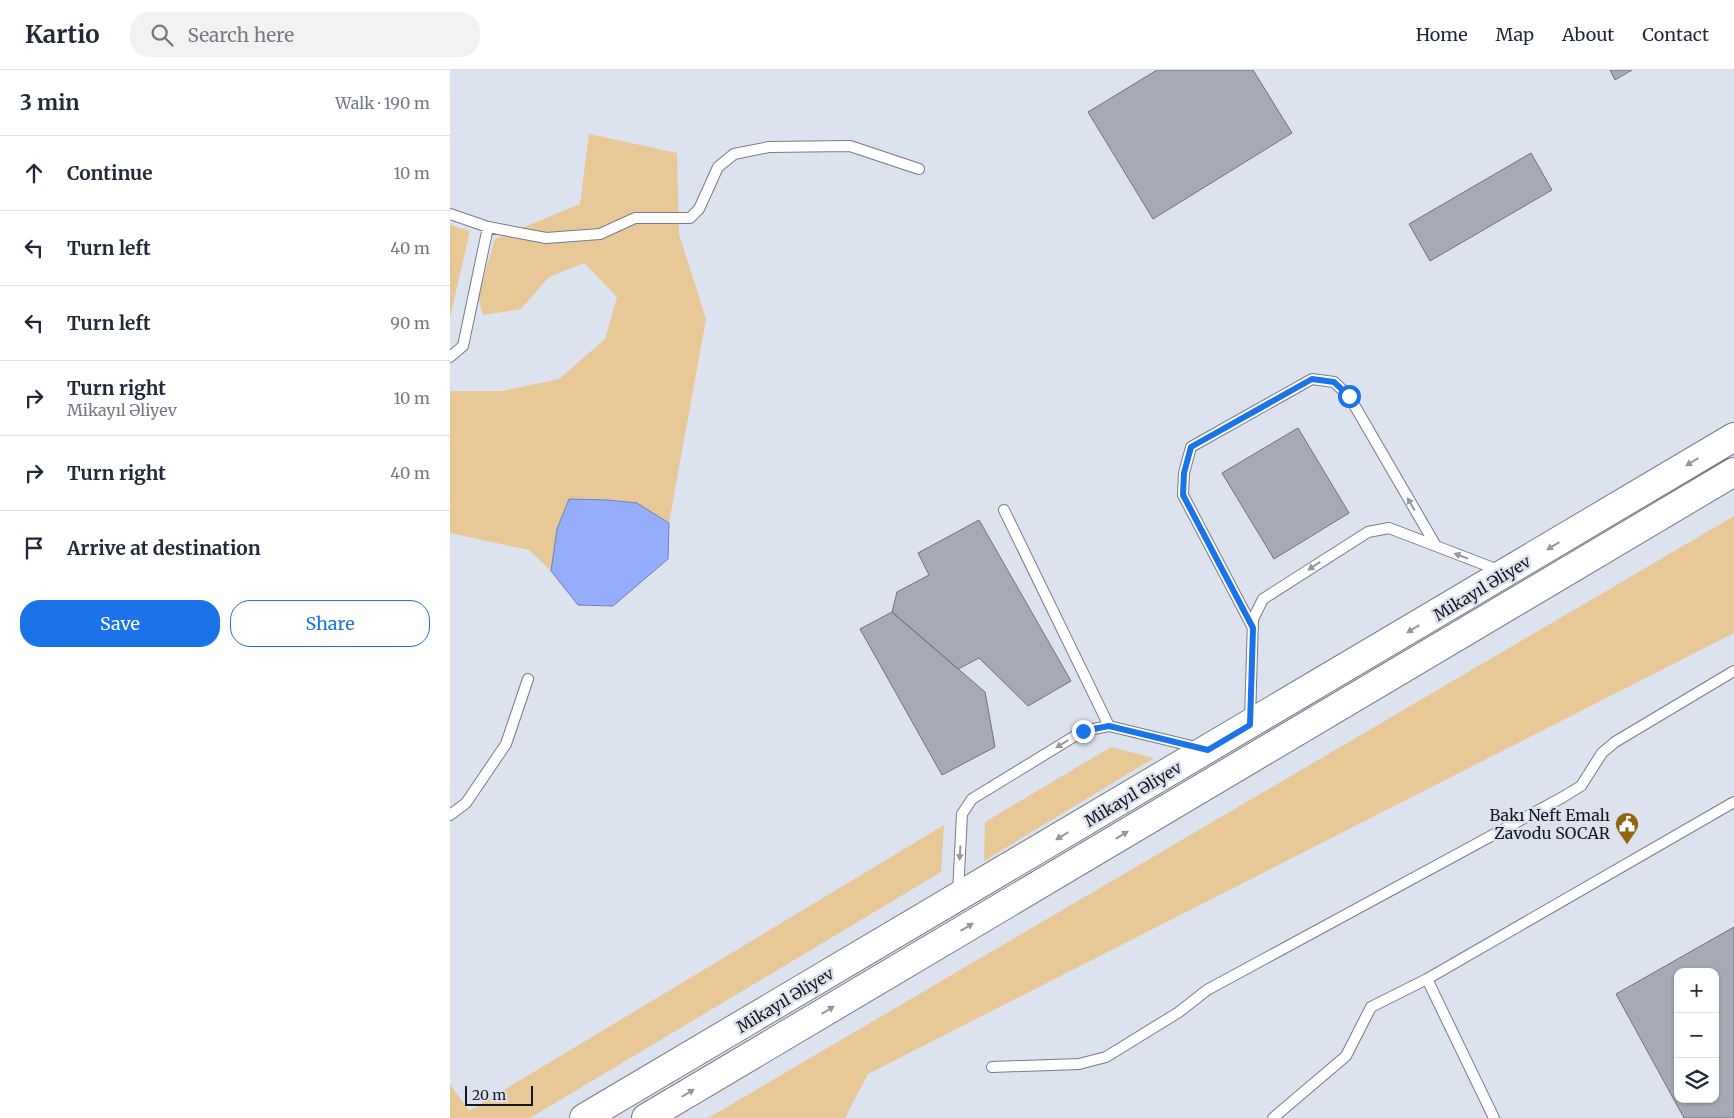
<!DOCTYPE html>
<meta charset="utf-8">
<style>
:root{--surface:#fff;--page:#f2f2f3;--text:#1f2937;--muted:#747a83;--line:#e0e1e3;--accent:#1a73e8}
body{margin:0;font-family:Merriweather,serif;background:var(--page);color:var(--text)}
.controls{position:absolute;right:15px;bottom:15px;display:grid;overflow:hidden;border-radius:10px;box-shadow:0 1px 4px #0004}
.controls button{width:45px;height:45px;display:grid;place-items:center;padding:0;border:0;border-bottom:1px solid var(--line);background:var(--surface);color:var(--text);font:25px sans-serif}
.scale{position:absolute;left:15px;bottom:12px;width:68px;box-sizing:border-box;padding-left:5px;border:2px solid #17181d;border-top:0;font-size:14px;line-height:18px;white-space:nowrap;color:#17181d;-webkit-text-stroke:4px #dde2ef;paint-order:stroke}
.stop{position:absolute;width:15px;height:15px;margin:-11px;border:4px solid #1a73e8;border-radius:50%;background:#fff}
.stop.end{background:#1a73e8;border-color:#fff;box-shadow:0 1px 5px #0008}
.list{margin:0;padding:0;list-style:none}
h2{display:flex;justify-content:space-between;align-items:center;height:65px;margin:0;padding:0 20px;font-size:21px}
h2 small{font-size:16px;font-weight:400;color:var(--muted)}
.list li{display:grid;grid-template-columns:32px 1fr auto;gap:15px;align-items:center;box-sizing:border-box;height:75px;padding:0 20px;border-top:1px solid var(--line)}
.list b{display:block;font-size:19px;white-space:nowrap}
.list p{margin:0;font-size:16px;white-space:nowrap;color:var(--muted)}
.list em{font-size:16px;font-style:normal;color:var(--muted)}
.actions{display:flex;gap:10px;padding:15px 20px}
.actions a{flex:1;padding:11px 0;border:1px solid var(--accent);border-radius:20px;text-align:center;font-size:18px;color:var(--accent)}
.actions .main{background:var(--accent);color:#fff}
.icon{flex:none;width:28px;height:28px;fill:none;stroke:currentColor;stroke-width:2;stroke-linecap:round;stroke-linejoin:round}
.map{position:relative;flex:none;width:1284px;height:1048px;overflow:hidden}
header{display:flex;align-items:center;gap:30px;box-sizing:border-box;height:70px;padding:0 25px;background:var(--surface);border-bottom:1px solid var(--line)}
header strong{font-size:24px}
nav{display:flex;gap:28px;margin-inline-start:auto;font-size:18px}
.search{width:350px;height:45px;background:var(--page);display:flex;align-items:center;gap:12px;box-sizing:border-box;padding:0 18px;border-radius:20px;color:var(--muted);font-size:19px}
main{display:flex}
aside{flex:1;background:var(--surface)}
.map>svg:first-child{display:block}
.green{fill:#e9c898}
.water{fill:#95aefb;stroke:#6f81b8}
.building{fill:#a5aab6;stroke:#6f737f;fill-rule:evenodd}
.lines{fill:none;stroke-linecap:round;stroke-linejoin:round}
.lane-casing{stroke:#777b87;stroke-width:12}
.secondary-casing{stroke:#777b87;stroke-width:30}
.lane{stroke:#fff;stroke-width:10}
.secondary{stroke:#fff;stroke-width:28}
.oneway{fill:#979799}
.route{stroke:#1a73e8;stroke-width:6}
.labels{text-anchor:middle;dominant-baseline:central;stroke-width:5;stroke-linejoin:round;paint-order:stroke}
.street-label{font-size:16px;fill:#17181d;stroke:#dde2ef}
.poi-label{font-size:16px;fill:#17181d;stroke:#dde2ef;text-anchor:end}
</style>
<header>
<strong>Kartio</strong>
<div class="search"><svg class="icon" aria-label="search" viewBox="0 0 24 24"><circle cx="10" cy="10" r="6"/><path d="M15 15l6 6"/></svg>Search here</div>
<nav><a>Home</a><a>Map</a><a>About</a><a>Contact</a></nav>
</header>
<main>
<aside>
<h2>3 min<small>Walk · 190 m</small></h2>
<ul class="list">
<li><svg class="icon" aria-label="ahead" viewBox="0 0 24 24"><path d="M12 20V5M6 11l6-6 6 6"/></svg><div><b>Continue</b></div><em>10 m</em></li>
<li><svg class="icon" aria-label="left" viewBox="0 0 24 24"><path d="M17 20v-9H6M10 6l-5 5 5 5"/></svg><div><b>Turn left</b></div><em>40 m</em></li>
<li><svg class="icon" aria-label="left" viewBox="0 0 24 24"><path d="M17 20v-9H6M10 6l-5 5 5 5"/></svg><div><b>Turn left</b></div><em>90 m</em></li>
<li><svg class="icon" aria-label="right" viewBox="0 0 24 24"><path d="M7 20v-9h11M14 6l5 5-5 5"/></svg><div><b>Turn right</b><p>Mikayıl Əliyev</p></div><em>10 m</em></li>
<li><svg class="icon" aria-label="right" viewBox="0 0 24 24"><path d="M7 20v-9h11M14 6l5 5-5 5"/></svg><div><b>Turn right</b></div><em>40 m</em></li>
<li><svg class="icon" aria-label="arrive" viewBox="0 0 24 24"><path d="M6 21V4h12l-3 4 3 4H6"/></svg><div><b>Arrive at destination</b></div></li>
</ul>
<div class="actions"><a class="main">Save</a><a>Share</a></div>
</aside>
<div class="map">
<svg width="1284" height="1048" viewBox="0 0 1284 1048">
<rect width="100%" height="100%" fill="#dde2ef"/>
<path class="green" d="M139 64 227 83 229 164 256 249 219 453 187 433 158 430 119 429 107 459 101 501 79 480 0 463V321H52L109 309 155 269 167 227 134 193 99 207 71 239 33 245 28 227 45 169 130 134Z
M0 155 20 161 0 248Z
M1284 446V563L418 1004 395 1048H258Z
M661 677 704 688 534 791 535 752Z
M494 755 491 802 80 1048H0V1014L19 1041Z"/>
<path class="water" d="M119 429 158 430 187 433 219 453 218 489 163 536 128 535 101 501 107 459Z"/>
<path class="building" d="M707 0H803L842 63 703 149 638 42Z
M1160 0H1182L1165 10Z
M1081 83 1102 120 980 191 959 154Z
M848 358 899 443 824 489 772 403Z
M529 450 621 611 578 636 529 588 508 599 442 542 447 522 479 505 468 483Z
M442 542 535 622 545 677 492 705 410 559Z
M1284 857V1048H1234L1166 924ZM1228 902H1265V1029H1228Z"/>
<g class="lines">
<g class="lane-casing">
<path id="lane" d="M0 144 38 157 13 276 0 287
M38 157 96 168 150 164 185 148H240L249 139 268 97 284 84 319 77 400 76 469 99
M554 440 659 656
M803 558 733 425 734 403 741 377 862 309 884 312 899 326 986 476
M800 649 803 549 813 529 918 462 939 458 1051 501
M0 745 16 733 56 674 78 609
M508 823 512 744 522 729 633 661 659 656 750 678
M977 909 1044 1048
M542 997 629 994 656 987 729 942 757 920 1113 727 1131 716 1152 683 1165 672 1284 601
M823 1048 896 986 921 937 977 909 1284 732"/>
</g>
<g class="secondary-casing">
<path id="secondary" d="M134 1048 1284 367
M196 1048 1284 402"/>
</g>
<use href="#lane" class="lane"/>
<use href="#secondary" class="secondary"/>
</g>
<defs><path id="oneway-solid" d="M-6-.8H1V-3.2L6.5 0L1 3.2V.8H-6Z" transform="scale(1.25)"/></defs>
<g class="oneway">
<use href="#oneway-solid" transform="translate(1242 392) rotate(149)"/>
<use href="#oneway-solid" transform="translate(961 434) rotate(-120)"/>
<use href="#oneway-solid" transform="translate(1103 476) rotate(149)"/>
<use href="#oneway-solid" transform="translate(1011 486) rotate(-159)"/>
<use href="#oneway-solid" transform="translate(864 496) rotate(147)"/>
<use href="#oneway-solid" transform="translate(963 559) rotate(149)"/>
<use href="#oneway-solid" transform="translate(612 674) rotate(148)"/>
<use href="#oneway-solid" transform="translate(672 765) rotate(-31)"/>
<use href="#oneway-solid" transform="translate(612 766) rotate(149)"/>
<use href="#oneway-solid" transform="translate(510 783) rotate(93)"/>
<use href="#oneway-solid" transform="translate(517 857) rotate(-31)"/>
<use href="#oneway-solid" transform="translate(378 940) rotate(-31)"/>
<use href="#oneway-solid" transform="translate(238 1023) rotate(-31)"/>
</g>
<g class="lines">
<path class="route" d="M633 661 659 656 758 680 800 655 803 558 733 425 734 403 741 377 862 309 884 312 899 326"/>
</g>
<defs>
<g id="civic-pin" transform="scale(1.25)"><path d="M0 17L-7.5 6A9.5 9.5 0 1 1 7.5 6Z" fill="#91650f" stroke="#dde2ef"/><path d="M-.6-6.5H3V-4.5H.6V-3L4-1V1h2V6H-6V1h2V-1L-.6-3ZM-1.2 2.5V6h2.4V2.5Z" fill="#fff"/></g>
</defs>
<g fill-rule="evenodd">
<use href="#civic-pin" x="1177" y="754"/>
</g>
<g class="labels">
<g class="street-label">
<text transform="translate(1032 518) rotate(-31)">Mikayıl Əliyev</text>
<text transform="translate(683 724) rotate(-31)">Mikayıl Əliyev</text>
<text transform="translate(335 930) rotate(-31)">Mikayıl Əliyev</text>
</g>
<g class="poi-label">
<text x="1160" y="745">Bakı Neft Emalı<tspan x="1160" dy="18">Zavodu SOCAR</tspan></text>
</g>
</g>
</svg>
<div class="controls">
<button>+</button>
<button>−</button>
<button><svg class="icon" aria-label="layers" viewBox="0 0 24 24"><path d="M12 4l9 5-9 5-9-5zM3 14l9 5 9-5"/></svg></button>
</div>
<div class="scale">20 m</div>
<div class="stop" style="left:899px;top:326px"></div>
<div class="stop end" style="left:633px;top:661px"></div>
</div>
</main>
